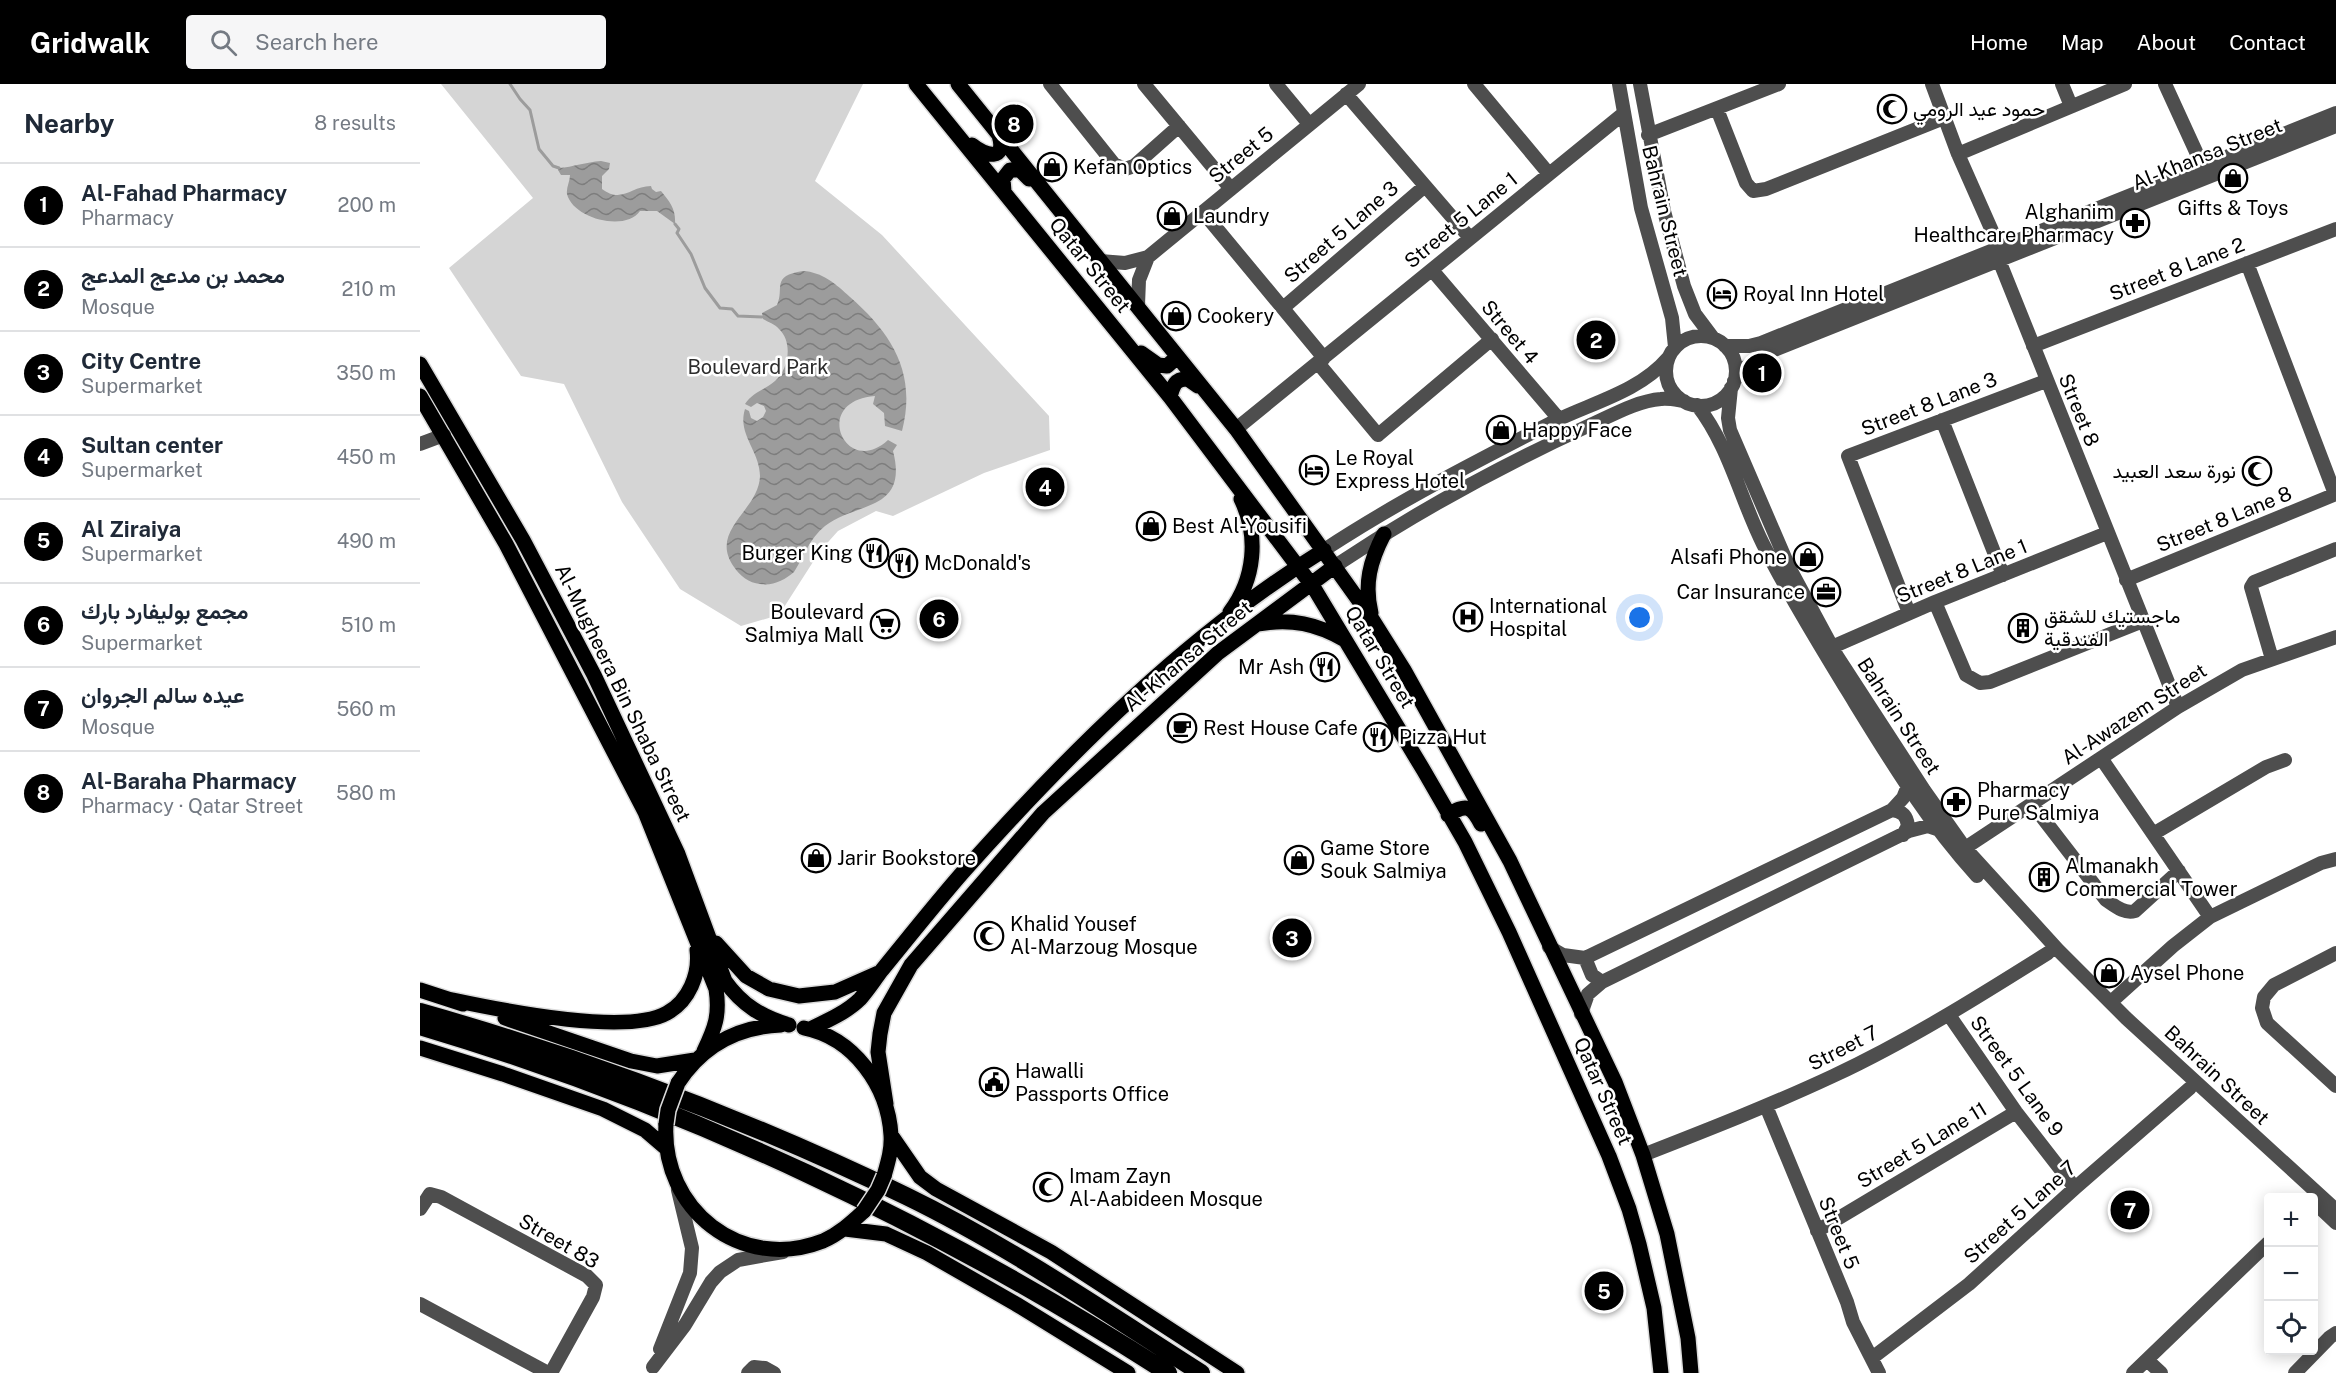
<!DOCTYPE html>
<meta charset="utf-8">
<style>
:root{--surface:#fff;--page:#f6f6f7;--text:#1f2937;--muted:#747a83;--line:#e0e1e3;--accent:#000}
body{margin:0;font-family:"Public Sans",Vazirmatn,sans-serif;background:var(--page);color:var(--text)}
.controls{position:absolute;right:18px;bottom:18px;display:grid;overflow:hidden;border-radius:6px;box-shadow:0 3px 15px #0003}
.controls button{width:54px;height:54px;display:grid;place-items:center;padding:0;border:0;border-bottom:2px solid var(--line);background:var(--surface);color:var(--text);font:30px sans-serif}
.you{position:absolute;left:1220px;top:534px;width:21px;height:21px;margin:-15px;border:4px solid #fff;border-radius:50%;background:#1a73e8;box-shadow:0 0 0 9px #1a73e833}
.badge{display:grid;place-items:center;width:39px;height:39px;border-radius:50%;background:var(--accent);color:#fff;font-size:20px;font-weight:700}
.pin{position:absolute;translate:-50% -50%;border:3px solid #fff;box-shadow:0 2px 6px #0006}
.list{margin:0;padding:0;list-style:none}
h2{display:flex;justify-content:space-between;align-items:center;height:78px;margin:0;padding:0 24px;font-size:26px}
h2 small{font-size:20px;font-weight:400;color:var(--muted)}
.list li{display:grid;grid-template-columns:39px 1fr auto;gap:18px;align-items:center;box-sizing:border-box;height:84px;padding:0 24px;border-top:2px solid var(--line)}
.list b{display:block;font-size:22px;white-space:nowrap}
.list p{margin:0;font-size:20px;white-space:nowrap;color:var(--muted)}
.list em{font-size:20px;font-style:normal;color:var(--muted)}
.icon{flex:none;width:33px;height:33px;fill:none;stroke:currentColor;stroke-width:2;stroke-linecap:round;stroke-linejoin:round}
.map{position:relative;flex:none;width:1916px;height:1289px;overflow:hidden}
header{display:flex;align-items:center;gap:36px;box-sizing:border-box;height:84px;padding:0 30px;background:var(--accent);color:#fff}
header strong{font-size:28px}
nav{display:flex;gap:33px;margin-inline-start:auto;font-size:21px}
.search{width:420px;height:54px;background:var(--page);display:flex;align-items:center;gap:15px;box-sizing:border-box;padding:0 21px;border-radius:6px;color:var(--muted);font-size:22px}
main{display:flex}
aside{flex:1;background:var(--surface)}
.map>svg:first-child{display:block}
.park{fill:#d5d5d5}
.water{fill:url(#water-waves)}
.lines{fill:none;stroke-linecap:round;stroke-linejoin:round}
.stream{stroke:#9c9c9c;stroke-width:3}
.major-casing{stroke:#dbdbdb;stroke-width:18}
.highway-casing{stroke:#dbdbdb;stroke-width:21}
.minor{stroke:#4e4e4e;stroke-width:14}
.major{stroke:#000;stroke-width:15}
.highway{stroke:#000;stroke-width:18}
.major-bridge-casing{stroke:#dbdbdb;stroke-width:18;stroke-linecap:butt}
.major-bridge{stroke:#000;stroke-width:15}
.labels{text-anchor:middle;dominant-baseline:central;stroke-width:5;stroke-linejoin:round;paint-order:stroke}
.poi-label{font-size:20px;fill:#000;stroke:#fff;text-anchor:start}
.street-label{font-size:20px;fill:#000;stroke:#fff}
.park-label{font-size:20px;fill:#2c2c2c;stroke:#fff}
</style>
<header>
<strong>Gridwalk</strong>
<div class="search"><svg class="icon" aria-label="search" viewBox="0 0 24 24"><circle cx="10" cy="10" r="6"/><path d="M15 15l6 6"/></svg>Search here</div>
<nav><a>Home</a><a>Map</a><a>About</a><a>Contact</a></nav>
</header>
<main>
<aside>
<h2>Nearby<small>8 results</small></h2>
<ul class="list">
<li><span class="badge">1</span><div><b>Al-Fahad Pharmacy</b><p>Pharmacy</p></div><em>200 m</em></li>
<li><span class="badge">2</span><div><b>محمد بن مدعج المدعج</b><p>Mosque</p></div><em>210 m</em></li>
<li><span class="badge">3</span><div><b>City Centre</b><p>Supermarket</p></div><em>350 m</em></li>
<li><span class="badge">4</span><div><b>Sultan center</b><p>Supermarket</p></div><em>450 m</em></li>
<li><span class="badge">5</span><div><b>Al Ziraiya</b><p>Supermarket</p></div><em>490 m</em></li>
<li><span class="badge">6</span><div><b>مجمع بوليفارد بارك</b><p>Supermarket</p></div><em>510 m</em></li>
<li><span class="badge">7</span><div><b>عيده سالم الجروان</b><p>Mosque</p></div><em>560 m</em></li>
<li><span class="badge">8</span><div><b>Al-Baraha Pharmacy</b><p>Pharmacy · Qatar Street</p></div><em>580 m</em></li>
</ul>
</aside>
<div class="map">
<svg width="1916" height="1289" viewBox="0 0 1916 1289">
<defs>
<pattern id="water-waves" width="16" height="10" patternUnits="userSpaceOnUse" patternTransform="scale(1.5)"><rect width="16" height="10" fill="#9c9c9c"/><path d="M0 5q4-4 8 0t8 0" fill="none" stroke="#7d7d7d"/></pattern>
</defs>
<rect width="100%" height="100%" fill="#fff"/>
<path class="park" d="M21 0H443L395 97 462 151 629 332 630 366 564 389 473 432 456 427 418 447 400 467 359 531 321 542 260 505 202 418 144 300 101 292 29 184 113 114Z"/>
<path class="water" d="M181 77 190 79 189 85 182 92V105C202 120 211 102 231 102L232 105 236 108 241 107C250 118 256 125 255 140L237 127H220C206 148 153 135 147 110 146 104 150 97 150 91H141L138 86 139 84C153 83 166 78 181 77Z
M383 187C402 188 416 200 430 213 472 250 497 289 482 347L465 342 464 329 453 320 455 312C390 317 426 395 468 356L477 361 473 367C489 428 435 418 405 442 389 455 384 472 374 488 365 496 353 502 340 500 329 499 320 492 314 483 288 446 339 427 340 392 340 367 317 350 325 325L329 327 331 334 337 337 343 333 346 327 344 322 337 319 331 323 325 320C333 308 345 306 355 297 369 285 373 258 359 245 355 240 348 238 343 235L342 229 357 221C365 204 350 192 383 187Z"/>
<g class="lines">
<path class="stream" d="M90 0 100 15 110 26 119 65 133 82 139 84
M255 140 259 145 257 149 271 170 285 204 300 224 312 225 318 232 342 233"/>
<g class="major-casing">
<path id="major" d="M496 0 750 313 894 504 1004 687 1045 758 1089 848 1189 1072 1209 1125 1219 1160 1234 1224 1241 1289
M538 0 816 345 952 535 984 586 1090 777 1195 998 1223 1071 1247 1150 1268 1254 1271 1289
M552 61C565 72 587 78 579 51
M584 107 583 95 590 86H600L609 95
M721 269 738 281 747 282 755 275V269
M0 280 103 456 174 591 258 770 305 897C322 921 342 933 369 941
M0 312 86 460 225 728 296 905C300 931 295 944 284 967
M750 313C753 302 755 294 768 295L778 302
M810 528C835 495 839 452 821 415
M951 529C944 500 950 477 964 450
M839 540C871 534 897 540 925 556
M1028 731C1046 720 1051 721 1061 740
M296 859 326 892 349 905 379 912 415 908 458 889
M0 906 43 920
M33 916C80 926 206 952 247 929 269 917 280 890 277 866
M85 934 211 977 237 982 275 976
M384 944C434 954 468 1002 471 1051 472 1065 468 1078 464 1092
M390 945C407 937 427 928 440 915 448 906 455 895 462 886 489 853 515 820 543 788 649 669 767 551 904 466
M0 964 83 990 183 1025 225 1046 246 1064
M258 999C282 962 316 943 361 941
M466 1020 458 968 460 950 464 929 491 881 623 729 798 569 915 482
M246 1040C241 1125 321 1189 403 1157 419 1150 431 1139 444 1127
M471 1051 500 1093 516 1105 631 1168 817 1289
M425 1145 466 1150 507 1169 596 1220 708 1289"/>
</g>
<g class="highway-casing">
<path id="highway" d="M0 928C167 975 331 1037 486 1112 589 1162 685 1228 781 1289
M0 942C263 1020 518 1141 748 1289"/>
</g>
<path class="minor" d="M630 0 694 80 705 85 714 82 759 42
M724 0 811 105
M856 0 889 40
M1054 0 1129 90
M1199 0 1221 124 1252 234 1255 263
M1220 0 1244 127 1264 202 1275 230 1293 254
M1512 0 1538 70 1580 165
M1642 0 1651 22
M1745 0 1783 83
M926 10 1050 154
M1297 25 1326 99 1333 107 1346 105 1524 34
M1228 51 1359 0
M1538 70 1705 0
M783 128 904 274
M1579 176 1758 623
M680 177 705 179 728 173 939 0
M1827 179 1915 410
M1012 186 1139 335
M718 221 719 196 728 173
M863 224 1005 102
M1246 287a35 35 0 1 1 70 0a35 35 0 1 1-70 0Z
M1305 262H1329L1341 259 1916 29
M1613 262 1916 145
M898 279 958 351 1072 255
M1314 297 1326 283 1344 270 1916 42
M1311 304 1308 334 1310 346 1369 483 1417 572 1504 706 1545 764 1638 866 1706 934 1916 1126
M1277 321C1309 362 1320 414 1343 460 1368 510 1398 558 1427 606 1467 671 1505 735 1557 792
M1522 336 1583 491
M816 345 1203 30
M0 360 24 351
M904 466C977 418 1055 378 1133 338 1171 319 1219 308 1248 274
M915 482C995 429 1080 382 1168 342 1191 332 1216 317 1241 315 1248 314 1257 316 1264 317
M1706 496 1916 410
M1515 518 1546 591 1560 599 1570 598 1723 537
M1489 529 1428 372 1626 297
M1412 563 1515 518 1687 449
M1852 575 1831 503 1834 498 1916 465
M1681 674 1790 833
M1612 720 1686 816C1695 822 1704 830 1715 827L1759 787
M1472 726C1482 727 1487 732 1488 742L1483 751
M1733 750 1846 683 1865 676
M1545 764 1758 623 1822 586 1916 553
M1129 863 1143 871 1165 874 1472 726 1483 714 1487 704
M1916 869 1854 901 1844 913 1842 924 1847 939 1916 1002
M1165 874 1172 891 1182 898
M1691 918 1753 862 1790 833 1901 779 1916 775
M1161 930 1168 910 1182 898 1489 747 1508 742 1517 745
M1529 931 1596 1028 1655 1104
M1346 1022 1427 1218 1433 1238 1459 1289
M1223 1071C1287 1046 1351 1021 1413 992 1488 957 1558 913 1628 869
M1899 1123 1916 1139
M0 1125 10 1110 21 1113 167 1192 176 1201 173 1213 131 1289
M1397 1147 1596 1028
M0 1220 128 1289
M240 1265 270 1189 272 1164 258 1106
M1452 1274 1549 1200 1655 1104 1770 1004
M1727 1276 1741 1289
M233 1283 265 1241 291 1198 300 1188 318 1176 363 1168
M328 1289 334 1283 345 1284 354 1289
M1713 1289 1848 1159
M1875 1289 1910 1253 1916 1249"/>
<use href="#major" class="major"/>
<use href="#highway" class="highway"/>
<g class="major-bridge-casing">
<path id="major-bridge" d="M246 1040 248 1026 258 999
M444 1127 458 1106 464 1092"/>
</g>
<use href="#major-bridge" class="major-bridge"/>
</g>
<defs>
<g id="mosque-ring" transform="scale(1.5)"><circle r="9.5" fill="#fff" stroke="#000" stroke-width="1.5"/><path d="M3.5-4.9A6 6 0 1 0 3.5 4.9A5 5 0 1 1 3.5-4.9Z" fill="#000"/></g>
<g id="shop-ring" transform="scale(1.5)"><circle r="9.5" fill="#fff" stroke="#000" stroke-width="1.5"/><path d="M-5-2.5h2.3a2.7 3.5 0 0 1 5.4 0H5L5.5 6h-11ZM-1.5-2.5h3a1.5 2.3 0 0 0-3 0Z" fill="#000"/></g>
<g id="pharmacy-ring" transform="scale(1.5)"><circle r="9.5" fill="#fff" stroke="#000" stroke-width="1.5"/><path d="M-2-6h4v4h4v4h-4v4h-4v-4h-4v-4h4Z" fill="#000"/></g>
<g id="hotel-ring" transform="scale(1.5)"><circle r="9.5" fill="#fff" stroke="#000" stroke-width="1.5"/><path d="M-6-4.5h1.5V1H6V5H4.5V3h-9V5H-6ZM-4 0a1.8 1.8 0 1 1 3.6 0ZM.5 0V-2.5h3Q6-2.5 6 0Z" fill="#000"/></g>
<g id="restaurant-ring" transform="scale(1.5)"><circle r="9.5" fill="#fff" stroke="#000" stroke-width="1.5"/><path d="M-5-6h1v4h1v-4h1v4h1v-4h1v5L-1.5 .5V6h-2V.5L-5-1ZM5-6V6H3V1.5H1.5Q1.5-4 5-6Z" fill="#000"/></g>
<g id="office-ring" transform="scale(1.5)"><circle r="9.5" fill="#fff" stroke="#000" stroke-width="1.5"/><path d="M-6-3h4V-5.5h4V-3h4V5H-6ZM-1-4.5V-3h2v-1.5ZM-6 0V1H6V0Z" fill="#000"/></g>
<g id="hospital-ring" transform="scale(1.5)"><circle r="9.5" fill="#fff" stroke="#000" stroke-width="1.5"/><path d="M-5-5h3v3.5h4V-5h3V5h-3V1.5h-4V5h-3Z" fill="#000"/></g>
<g id="supermarket-ring" transform="scale(1.5)"><circle r="9.5" fill="#fff" stroke="#000" stroke-width="1.5"/><path d="M-6-5.5h2.5l.6 2H6L4.5 2H-2.5L-4.4-4H-6ZM-1.5 3.2a1.3 1.3 0 1 0 .1 0ZM3 3.2a1.3 1.3 0 1 0 .1 0Z" fill="#000"/></g>
<g id="building-ring" transform="scale(1.5)"><circle r="9.5" fill="#fff" stroke="#000" stroke-width="1.5"/><path d="M-4-6H4V6H1V3H-1V6H-4ZM-2.5-4.3h1.7v1.8h-1.7ZM.8-4.3h1.7v1.8H.8ZM-2.5-1h1.7V.8h-1.7ZM.8-1h1.7V.8H.8Z" fill="#000"/></g>
<g id="cafe-ring" transform="scale(1.5)"><circle r="9.5" fill="#fff" stroke="#000" stroke-width="1.5"/><path d="M-5.5-4.5H6V0H3Q3 3.5 0 3.5H-2.5Q-5.5 3.5-5.5 0ZM3-3.2v2h1.7v-2ZM-6 4.5H4V6H-6Z" fill="#000"/></g>
<g id="civic-ring" transform="scale(1.5)"><circle r="9.5" fill="#fff" stroke="#000" stroke-width="1.5"/><path d="M-.6-6.5H3V-4.5H.6V-3L4-1V1h2V6H-6V1h2V-1L-.6-3ZM-1.2 2.5V6h2.4V2.5Z" fill="#000"/></g>
</defs>
<g fill-rule="evenodd">
<use href="#mosque-ring" x="1472" y="25"/>
<use href="#shop-ring" x="632" y="83"/>
<use href="#shop-ring" x="1813" y="94"/>
<use href="#shop-ring" x="752" y="132"/>
<use href="#pharmacy-ring" x="1715" y="139"/>
<use href="#hotel-ring" x="1302" y="210"/>
<use href="#shop-ring" x="756" y="232"/>
<use href="#shop-ring" x="1081" y="346"/>
<use href="#hotel-ring" x="894" y="386"/>
<use href="#mosque-ring" x="1837" y="387"/>
<use href="#shop-ring" x="731" y="442"/>
<use href="#restaurant-ring" x="454" y="469"/>
<use href="#shop-ring" x="1388" y="473"/>
<use href="#restaurant-ring" x="483" y="479"/>
<use href="#office-ring" x="1406" y="508"/>
<use href="#hospital-ring" x="1048" y="533"/>
<use href="#supermarket-ring" x="465" y="540"/>
<use href="#building-ring" x="1603" y="544"/>
<use href="#restaurant-ring" x="905" y="583"/>
<use href="#cafe-ring" x="762" y="644"/>
<use href="#restaurant-ring" x="958" y="653"/>
<use href="#pharmacy-ring" x="1536" y="718"/>
<use href="#shop-ring" x="396" y="774"/>
<use href="#shop-ring" x="879" y="776"/>
<use href="#building-ring" x="1624" y="793"/>
<use href="#mosque-ring" x="569" y="852"/>
<use href="#shop-ring" x="1689" y="889"/>
<use href="#civic-ring" x="574" y="998"/>
<use href="#mosque-ring" x="628" y="1103"/>
</g>
<g class="labels">
<g class="poi-label">
<text x="1493" y="25">حمود عيد الرومي</text>
<text x="653" y="83">Kefan Optics</text>
<text x="1813" y="124" text-anchor="middle">Gifts &amp; Toys</text>
<text x="1694" y="128" text-anchor="end">Alghanim<tspan x="1694" dy="23">Healthcare Pharmacy</tspan></text>
<text x="773" y="132">Laundry</text>
<text x="1323" y="210">Royal Inn Hotel</text>
<text x="777" y="232">Cookery</text>
<text x="1102" y="346">Happy Face</text>
<text x="915" y="374">Le Royal<tspan x="915" dy="23">Express Hotel</tspan></text>
<text x="1816" y="387" text-anchor="end">نورة سعد العبيد</text>
<text x="752" y="442">Best Al-Yousifi</text>
<text x="433" y="469" text-anchor="end">Burger King</text>
<text x="1367" y="473" text-anchor="end">Alsafi Phone</text>
<text x="504" y="479">McDonald's</text>
<text x="1385" y="508" text-anchor="end">Car Insurance</text>
<text x="1069" y="522">International<tspan x="1069" dy="23">Hospital</tspan></text>
<text x="444" y="528" text-anchor="end">Boulevard<tspan x="444" dy="23">Salmiya Mall</tspan></text>
<text x="1624" y="532">ماجستيك للشقق<tspan x="1624" dy="23">الفندقية</tspan></text>
<text x="884" y="583" text-anchor="end">Mr Ash</text>
<text x="783" y="644">Rest House Cafe</text>
<text x="979" y="653">Pizza Hut</text>
<text x="1557" y="706">Pharmacy<tspan x="1557" dy="23">Pure Salmiya</tspan></text>
<text x="900" y="764">Game Store<tspan x="900" dy="23">Souk Salmiya</tspan></text>
<text x="417" y="774">Jarir Bookstore</text>
<text x="1645" y="782">Almanakh<tspan x="1645" dy="23">Commercial Tower</tspan></text>
<text x="590" y="840">Khalid Yousef<tspan x="590" dy="23">Al-Marzoug Mosque</tspan></text>
<text x="1710" y="889">Aysel Phone</text>
<text x="595" y="987">Hawalli<tspan x="595" dy="23">Passports Office</tspan></text>
<text x="649" y="1092">Imam Zayn<tspan x="649" dy="23">Al-Aabideen Mosque</tspan></text>
</g>
<g class="street-label">
<text transform="translate(1787 70) rotate(-22)">Al-Khansa Street</text>
<text transform="translate(821 71) rotate(-39)">Street 5</text>
<text transform="translate(1245 127) rotate(76)">Bahrain Street</text>
<text transform="translate(1041 136) rotate(-39)">Street 5 Lane 1</text>
<text transform="translate(921 148) rotate(-41)">Street 5 Lane 3</text>
<text transform="translate(670 181) rotate(51)">Qatar Street</text>
<text transform="translate(1757 185) rotate(-21)">Street 8 Lane 2</text>
<text transform="translate(1090 248) rotate(50)">Street 4</text>
<text transform="translate(1509 320) rotate(-21)">Street 8 Lane 3</text>
<text transform="translate(1659 326) rotate(68)">Street 8</text>
<text transform="translate(1804 435) rotate(-22)">Street 8 Lane 8</text>
<text transform="translate(1542 487) rotate(-22)">Street 8 Lane 1</text>
<text transform="translate(768 572) rotate(-40)">Al-Khansa Street</text>
<text transform="translate(960 573) rotate(59)">Qatar Street</text>
<text transform="translate(203 609) rotate(64)">Al-Mugheera Bin Shaba Street</text>
<text transform="translate(1714 630) rotate(-33)">Al-Awazem Street</text>
<text transform="translate(1479 632) rotate(57)">Bahrain Street</text>
<text transform="translate(1423 964) rotate(-27)">Street 7</text>
<text transform="translate(1797 991) rotate(43)">Bahrain Street</text>
<text transform="translate(1597 992) rotate(54)">Street 5 Lane 9</text>
<text transform="translate(1183 1007) rotate(66)">Qatar Street</text>
<text transform="translate(1502 1061) rotate(-31)">Street 5 Lane 11</text>
<text transform="translate(1600 1128) rotate(-42)">Street 5 Lane 7</text>
<text transform="translate(1419 1149) rotate(68)">Street 5</text>
<text transform="translate(139 1157) rotate(30)">Street 83</text>
</g>
<g class="park-label">
<text x="338" y="283">Boulevard Park</text>
</g>
</g>
</svg>
<div class="controls">
<button>+</button>
<button>−</button>
<button><svg class="icon" aria-label="locate" viewBox="0 0 24 24"><circle cx="12" cy="12" r="6"/><path d="M12 2v4M12 18v4M2 12h4M18 12h4"/></svg></button>
</div>
<div class="you"></div>
<div class="pin badge" style="left:1342px;top:289px">1</div>
<div class="pin badge" style="left:1176px;top:256px">2</div>
<div class="pin badge" style="left:872px;top:854px">3</div>
<div class="pin badge" style="left:625px;top:403px">4</div>
<div class="pin badge" style="left:1184px;top:1207px">5</div>
<div class="pin badge" style="left:519px;top:535px">6</div>
<div class="pin badge" style="left:1710px;top:1126px">7</div>
<div class="pin badge" style="left:594px;top:40px">8</div>
</div>
</main>
